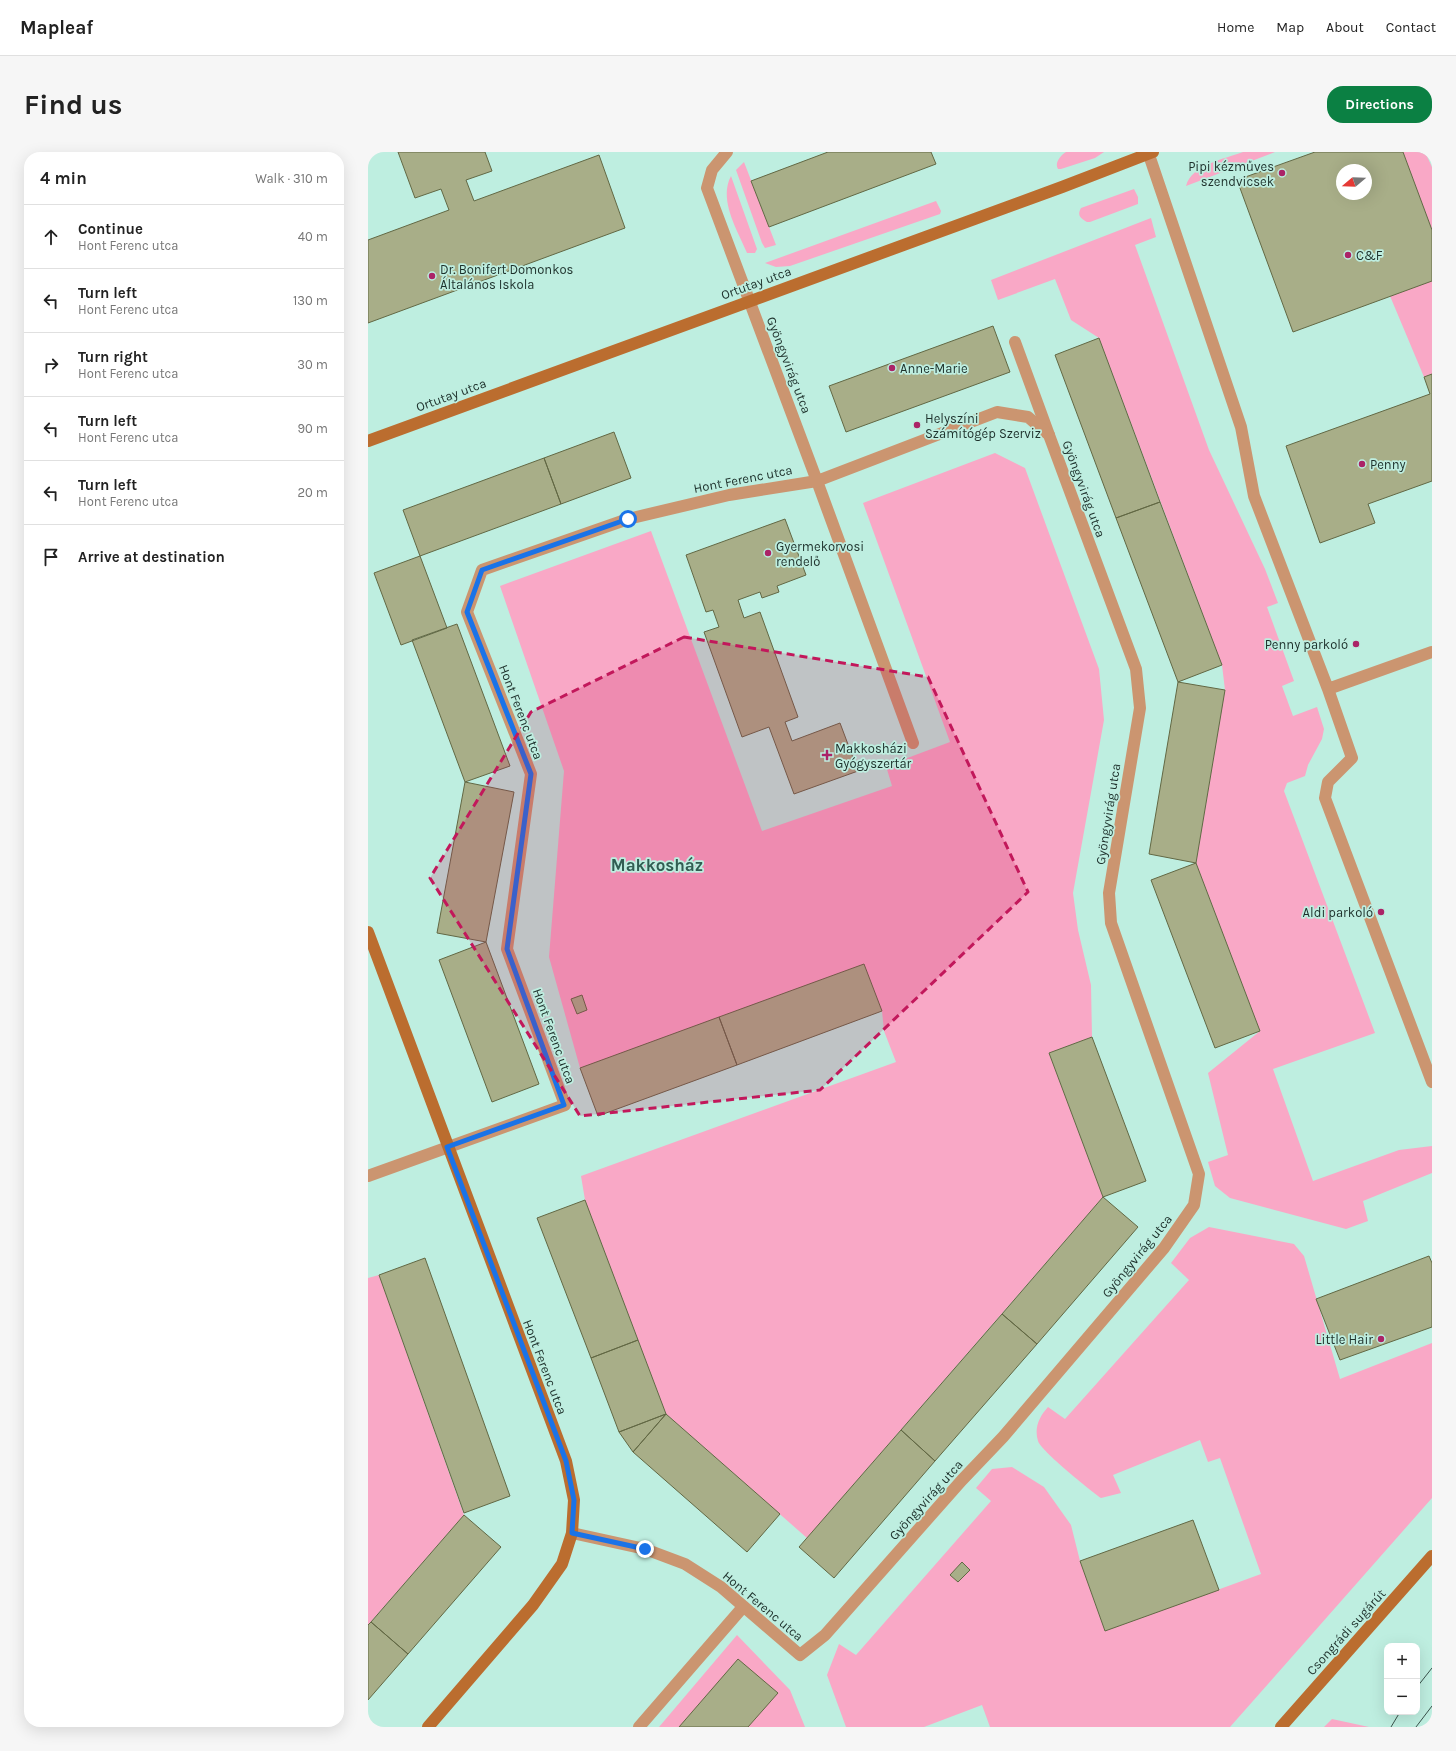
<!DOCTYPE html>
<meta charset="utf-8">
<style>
:root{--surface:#fff;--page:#f6f6f6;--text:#222;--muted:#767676;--line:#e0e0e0;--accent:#0b8043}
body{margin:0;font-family:Karla,sans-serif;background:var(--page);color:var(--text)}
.controls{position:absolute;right:12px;bottom:12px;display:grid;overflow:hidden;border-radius:8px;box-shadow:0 4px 16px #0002}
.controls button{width:36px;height:36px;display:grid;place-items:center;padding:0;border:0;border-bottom:1px solid var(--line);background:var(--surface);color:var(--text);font:20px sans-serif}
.compass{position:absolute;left:968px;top:12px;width:36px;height:36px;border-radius:50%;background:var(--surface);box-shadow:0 4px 16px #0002;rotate:251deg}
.stop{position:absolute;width:12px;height:12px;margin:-9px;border:3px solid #1a73e8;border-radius:50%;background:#fff}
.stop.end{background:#1a73e8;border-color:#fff;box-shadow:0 1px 4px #0008}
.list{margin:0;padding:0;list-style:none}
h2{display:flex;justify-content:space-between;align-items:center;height:52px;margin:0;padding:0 16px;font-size:17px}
h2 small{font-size:13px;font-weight:400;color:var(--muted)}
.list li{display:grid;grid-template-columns:26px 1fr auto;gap:12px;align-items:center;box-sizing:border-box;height:64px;padding:0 16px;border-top:1px solid var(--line)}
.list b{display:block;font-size:15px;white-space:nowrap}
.list p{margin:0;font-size:13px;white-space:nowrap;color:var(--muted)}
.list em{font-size:13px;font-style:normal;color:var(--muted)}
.icon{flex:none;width:22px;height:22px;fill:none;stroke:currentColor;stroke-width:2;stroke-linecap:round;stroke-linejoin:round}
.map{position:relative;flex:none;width:1064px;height:1575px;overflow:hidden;border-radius:16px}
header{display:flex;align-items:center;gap:24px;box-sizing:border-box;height:56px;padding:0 20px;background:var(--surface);border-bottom:1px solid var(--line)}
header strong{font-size:19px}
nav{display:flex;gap:22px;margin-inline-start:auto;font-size:14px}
.intro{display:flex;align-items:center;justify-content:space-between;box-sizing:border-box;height:96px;padding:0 24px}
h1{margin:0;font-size:28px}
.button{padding:10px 18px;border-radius:16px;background:var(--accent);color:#fff;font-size:14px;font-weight:700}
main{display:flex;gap:24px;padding:0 24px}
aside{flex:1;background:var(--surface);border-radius:16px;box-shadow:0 4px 16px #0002}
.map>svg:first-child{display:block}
.green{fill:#f9a8c6}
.building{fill:#a8ae88;stroke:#626844;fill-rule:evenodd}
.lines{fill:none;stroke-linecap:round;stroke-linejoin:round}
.lane{stroke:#cb9570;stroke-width:12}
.street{stroke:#cb9570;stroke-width:12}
.secondary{stroke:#bb6d2f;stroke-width:12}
.tram{stroke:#3b534c;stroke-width:1}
.route{stroke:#1a73e8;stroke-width:5}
.marked{fill:#c2185b;fill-opacity:0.2;stroke:#c2185b;stroke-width:3;stroke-dasharray:8 5;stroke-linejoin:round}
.poi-dot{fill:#ab2367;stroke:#beeee0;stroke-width:1.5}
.labels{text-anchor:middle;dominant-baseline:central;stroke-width:3.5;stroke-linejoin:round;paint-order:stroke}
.poi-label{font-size:13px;fill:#1d302b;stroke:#beeee0;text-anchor:start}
.street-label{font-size:13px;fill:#1d302b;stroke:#beeee0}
.district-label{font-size:17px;font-weight:bold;fill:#315d52;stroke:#beeee0}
</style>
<header>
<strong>Mapleaf</strong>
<nav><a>Home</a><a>Map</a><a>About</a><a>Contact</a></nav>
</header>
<div class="intro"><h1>Find us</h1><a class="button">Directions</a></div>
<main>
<aside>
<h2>4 min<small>Walk · 310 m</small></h2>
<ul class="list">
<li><svg class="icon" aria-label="ahead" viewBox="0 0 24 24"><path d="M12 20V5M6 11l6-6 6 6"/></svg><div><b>Continue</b><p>Hont Ferenc utca</p></div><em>40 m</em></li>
<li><svg class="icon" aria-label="left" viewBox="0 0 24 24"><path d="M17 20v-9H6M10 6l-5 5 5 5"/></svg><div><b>Turn left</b><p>Hont Ferenc utca</p></div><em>130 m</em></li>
<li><svg class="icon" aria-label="right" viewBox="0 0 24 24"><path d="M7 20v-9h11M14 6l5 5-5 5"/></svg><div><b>Turn right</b><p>Hont Ferenc utca</p></div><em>30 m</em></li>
<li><svg class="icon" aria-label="left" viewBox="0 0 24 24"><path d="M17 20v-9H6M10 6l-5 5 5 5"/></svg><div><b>Turn left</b><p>Hont Ferenc utca</p></div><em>90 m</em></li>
<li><svg class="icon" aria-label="left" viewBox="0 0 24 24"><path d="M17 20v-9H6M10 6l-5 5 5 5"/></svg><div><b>Turn left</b><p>Hont Ferenc utca</p></div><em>20 m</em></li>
<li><svg class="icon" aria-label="arrive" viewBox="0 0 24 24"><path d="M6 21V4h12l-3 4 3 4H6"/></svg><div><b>Arrive at destination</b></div></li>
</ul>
</aside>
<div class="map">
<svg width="1064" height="1575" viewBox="0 0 1064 1575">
<rect width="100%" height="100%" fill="#beeee0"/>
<path class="green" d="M698 0H736L727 6 693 17H690C686 11 693 3 698 0Z
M875 0H907L818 34C824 12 857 7 875 0Z
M1035 0H1057L1064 15V78Z
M376 10 408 93 397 96 394 91 368 18Z
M363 24 389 97 387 101H379C370 79 350 48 363 24Z
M766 37 770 45V52L722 70H719C712 66 709 63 713 56Z
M568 49 573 59 572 62 422 114 408 115 397 111Z
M783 66 788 85 767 93 841 298 897 417 910 451 899 455 926 529 914 534 925 564 949 555 956 577 954 587 940 613 937 624 919 631 916 639 1007 881 905 917 945 1029 1031 998 1064 994V1021L995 1049 1000 1069 978 1077 862 1046 847 1034 840 1010 860 1003 840 921 892 879 828 711 857 538 854 513 731 186 703 168 687 127 630 148 623 128Z
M1064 129V222L1056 225 1022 144Z
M627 301 657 316 731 517 736 568 705 741 710 778 723 833 724 885 681 901 735 1045 439 1386 298 1262 217 1048 213 1024 528 910 516 879 514 859 496 812 212 916 181 805 196 619 132 434 283 379 394 679 524 634 518 614 582 590 495 351Z
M841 1075 926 1092 936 1104 972 1227 1064 1191V1346L862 1575H622L614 1553 556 1575H478L459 1523 471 1492 488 1503 623 1349 608 1336 624 1317 644 1315 676 1335 703 1373 712 1409 737 1479 893 1422 852 1306 840 1310 832 1288 745 1323 753 1341 733 1346C722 1338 673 1299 670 1289 666 1276 671 1265 680 1255L697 1267 821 1128 803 1111 822 1086Z
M11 1123 96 1363 0 1473V1126Z
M369 1483 422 1538 437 1575H291Z
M964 1567 1001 1575H956Z"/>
<path class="building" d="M30 0H117L124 19 98 28 106 49 231 3 257 76 0 171V88L81 58 73 37 47 46Z
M460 0H563L568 12 401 75 383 29Z
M947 0H1035L1064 78V129L925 180 869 28ZM974 18H998V42H974Z
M625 174 642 220 478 280 461 234Z
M731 186 792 350 748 366 687 203Z
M1064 222V329L1000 352 1007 371 952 391 918 294 1062 242 1056 225Z
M246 280 263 326 193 352 176 306Z
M176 306 193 352 52 404 35 358Z
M792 350 854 513 810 530 748 366Z
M417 367 438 423 409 434 411 440 394 446 392 440 370 448 376 466 392 460 430 565 417 570 424 589 472 571 490 619 426 642 401 575 374 585 336 480 351 475 345 458 338 460 318 403Z
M52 404 79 476 33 493 6 421Z
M89 472 142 614 97 630 44 488Z
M810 530 857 538 828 711 781 702Z
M97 630 146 640 118 790 69 781Z
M828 711 892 879 847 896 783 728Z
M118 790 171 932 124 950 71 808Z
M496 812 514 859 369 913 351 865Z
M214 843 219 858 209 862 203 847Z
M351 865 369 913 230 964 212 916Z
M724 885 778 1029 735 1045 681 901Z
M735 1045 770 1075 669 1192 634 1162Z
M217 1048 270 1188 223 1206 169 1066Z
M1061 1104 1064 1111V1175L972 1208 948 1147Z
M57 1106 142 1344 96 1361 11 1123Z
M634 1162 669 1192 567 1309 533 1278Z
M270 1188 298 1262 251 1280 223 1206Z
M298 1262 412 1362 379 1400 265 1300Z
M298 1262 265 1300 251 1280Z
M533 1278 567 1309 466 1426 431 1395Z
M96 1363 133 1395 40 1502 3 1470Z
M825 1368 851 1438 737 1479 712 1409Z
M594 1410 602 1418 590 1430 582 1423Z
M3 1470 40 1502 0 1548V1473Z
M370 1507 410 1541 380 1575H311Z"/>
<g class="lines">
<path class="lane" d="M780 0 873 275 886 344 960 537 984 606 960 630 957 646 1064 930
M647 190 681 283
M449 329 545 591
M960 537 1064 500
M271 1575 375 1455"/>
<path class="street" d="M0 1024 197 953 139 797 163 622 99 460 114 418 260 367 361 343 449 329
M204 1381 277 1397 317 1412 353 1435 432 1503 457 1483 594 1328 635 1285 796 1096 826 1053 831 1022 743 771 741 741 772 556 768 517 681 283 660 265 629 260 449 329 339 36 344 18 359 0"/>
<path class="secondary" d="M0 289 694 35 785 0
M0 780 198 1309 206 1348 204 1381 194 1412 165 1453 60 1575
M913 1575 1064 1404"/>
<path class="tram" d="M1049 1535 1064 1516
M1023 1575 1032 1560
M1048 1575 1064 1554"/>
</g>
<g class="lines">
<path class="route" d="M260 367 114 418 99 460 163 622 139 797 196 953 79 995 198 1309 206 1348 204 1381 277 1397"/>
</g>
<path class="marked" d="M316 485 560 525 660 740 452 938 212 964 62 726 163 560Z"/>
<g class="poi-dot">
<circle cx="914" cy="21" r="4"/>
<circle cx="980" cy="103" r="4"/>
<circle cx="64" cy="124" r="4"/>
<circle cx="524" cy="216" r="4"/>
<circle cx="549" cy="273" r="4"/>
<circle cx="994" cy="312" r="4"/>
<circle cx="400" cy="401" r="4"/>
<circle cx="988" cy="492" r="4"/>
<path d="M457 597h4v4h4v4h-4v4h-4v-4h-4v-4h4z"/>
<circle cx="1013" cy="760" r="4"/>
<circle cx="1013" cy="1187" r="4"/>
</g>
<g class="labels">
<g class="poi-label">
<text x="906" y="14" text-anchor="end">Pipi kézműves<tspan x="906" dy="15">szendvicsek</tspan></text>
<text x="988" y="103">C&amp;F</text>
<text x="72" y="117">Dr. Bonifert Domonkos<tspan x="72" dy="15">Általános Iskola</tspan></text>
<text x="532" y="216">Anne-Marie</text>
<text x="557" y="266">Helyszíni<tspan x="557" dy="15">Számítógép Szerviz</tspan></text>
<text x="1002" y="312">Penny</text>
<text x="408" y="394">Gyermekorvosi<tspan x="408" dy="15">rendelő</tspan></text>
<text x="980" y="492" text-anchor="end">Penny parkoló</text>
<text x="467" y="596">Makkosházi<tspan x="467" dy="15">Gyógyszertár</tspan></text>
<text x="1005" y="760" text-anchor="end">Aldi parkoló</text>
<text x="1005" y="1187" text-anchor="end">Little Hair</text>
</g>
<g class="street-label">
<text transform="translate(388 131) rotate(-20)">Ortutay utca</text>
<text transform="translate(421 213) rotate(69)">Gyöngyvirág utca</text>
<text transform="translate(83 243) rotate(-20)">Ortutay utca</text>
<text transform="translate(375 327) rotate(-11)">Hont Ferenc utca</text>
<text transform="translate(716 337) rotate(70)">Gyöngyvirág utca</text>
<text transform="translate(153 560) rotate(69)">Hont Ferenc utca</text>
<text transform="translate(740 662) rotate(-81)">Gyöngyvirág utca</text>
<text transform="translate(186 884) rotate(70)">Hont Ferenc utca</text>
<text transform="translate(769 1104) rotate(-51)">Gyöngyvirág utca</text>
<text transform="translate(177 1215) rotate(69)">Hont Ferenc utca</text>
<text transform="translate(558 1348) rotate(-48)">Gyöngyvirág utca</text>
<text transform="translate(395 1454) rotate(40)">Hont Ferenc utca</text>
<text transform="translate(978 1480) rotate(-48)">Csongrádi sugárút</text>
</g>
<g class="district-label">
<text x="289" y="713">Makkosház</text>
</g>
</g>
</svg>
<div class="controls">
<button>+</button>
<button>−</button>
</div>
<svg class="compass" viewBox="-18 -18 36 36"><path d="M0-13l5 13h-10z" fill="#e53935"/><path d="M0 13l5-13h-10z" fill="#767676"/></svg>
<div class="stop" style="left:260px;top:367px"></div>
<div class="stop end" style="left:277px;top:1397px"></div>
</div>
</main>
